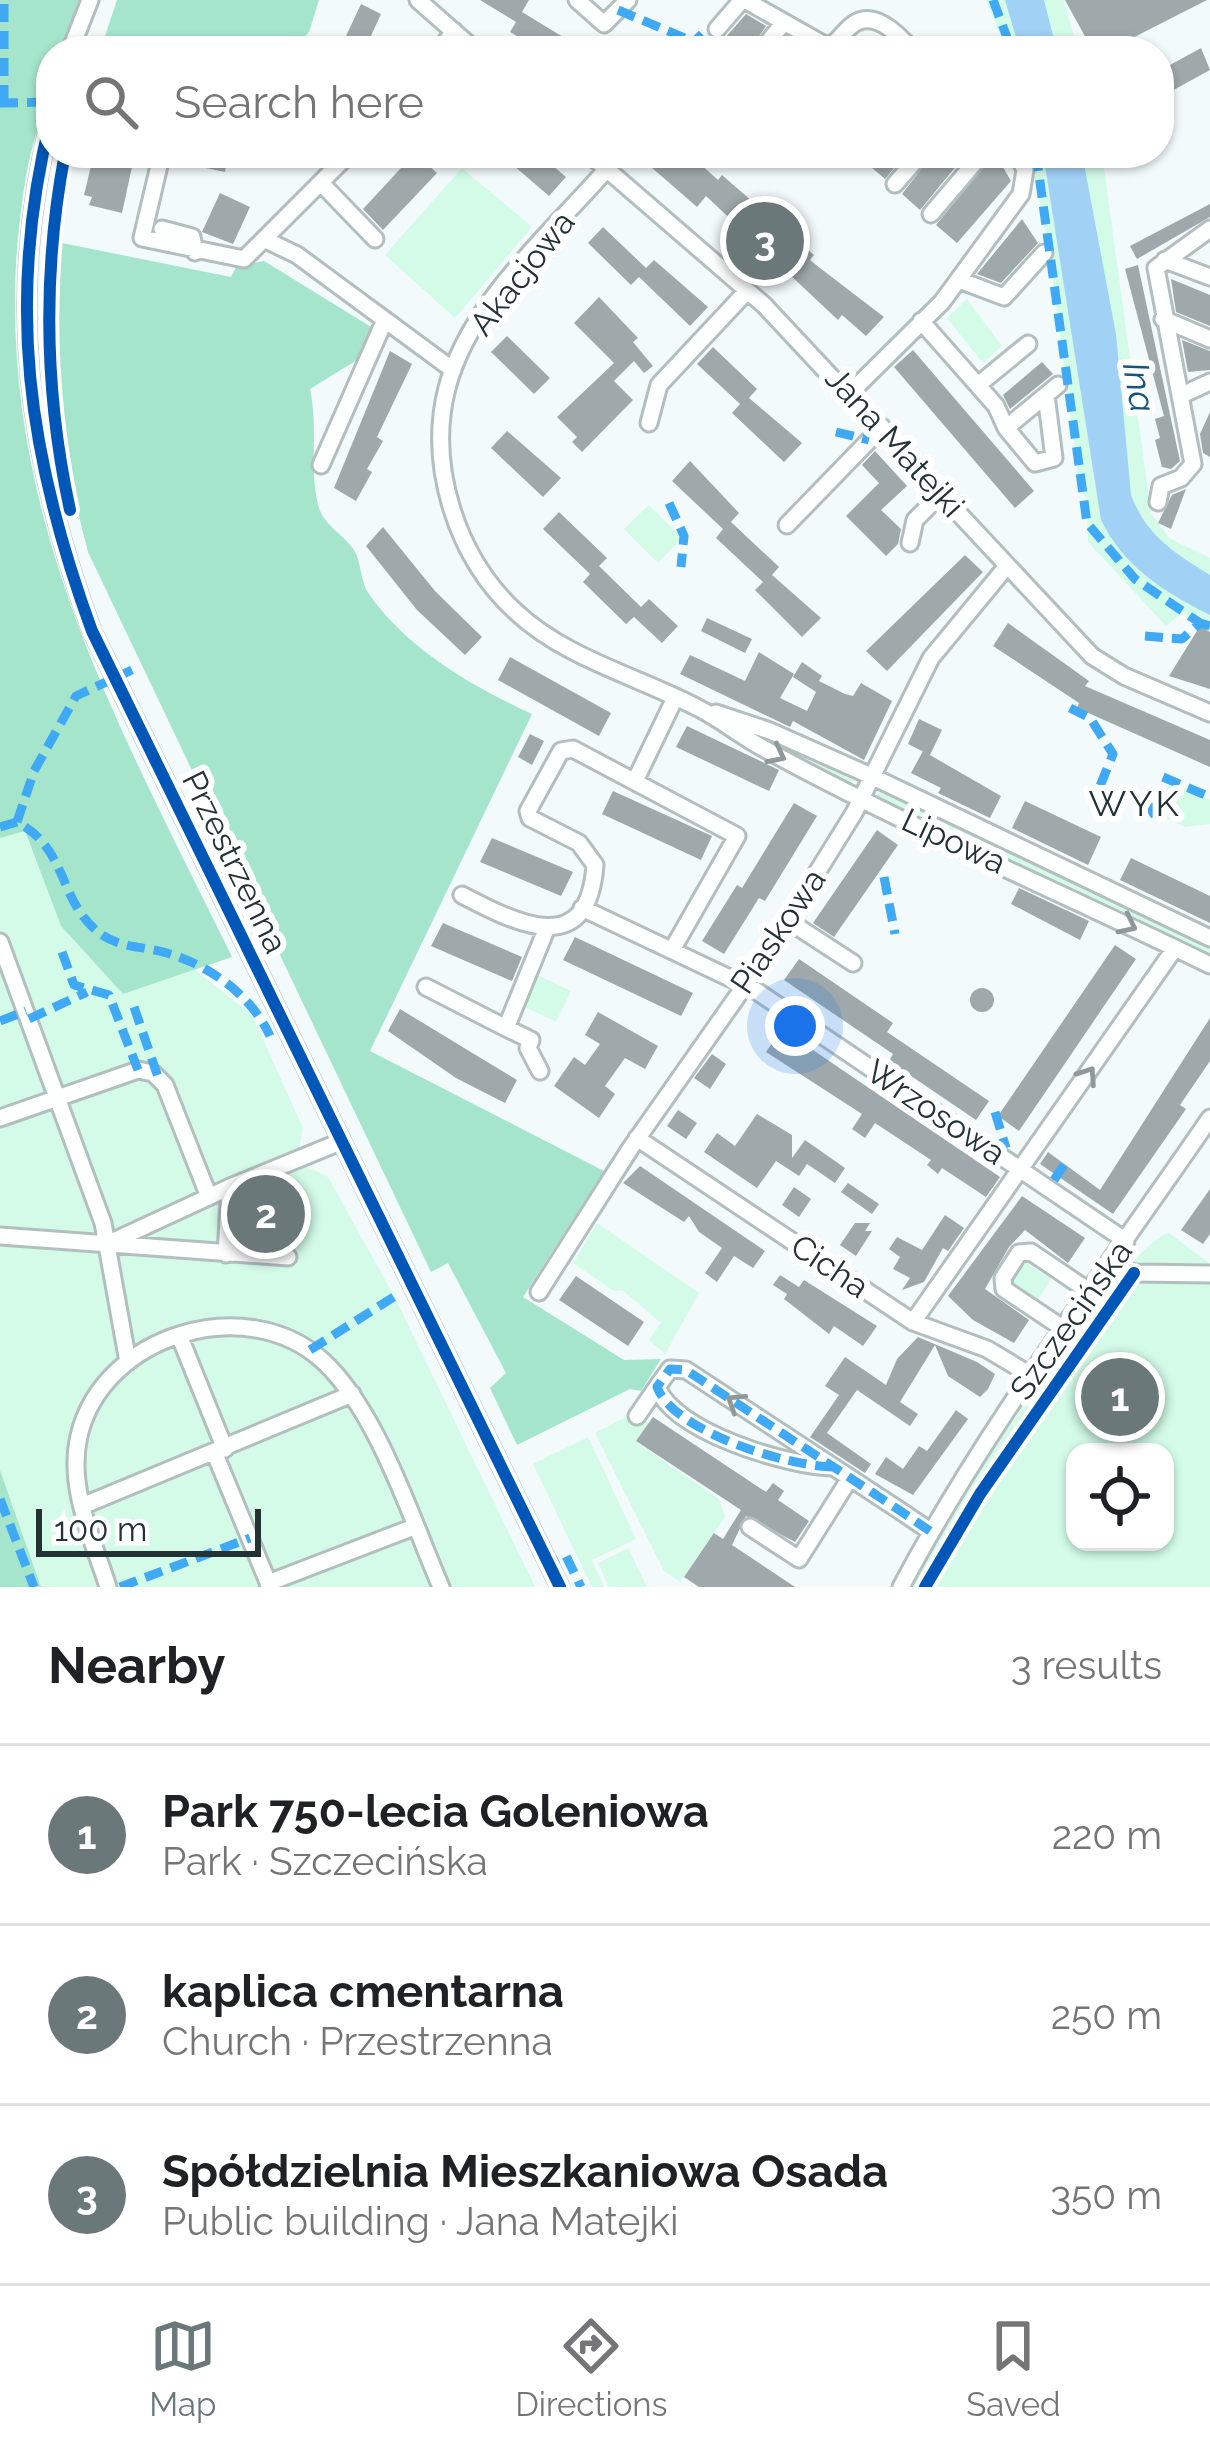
<!DOCTYPE html>
<meta charset="utf-8">
<style>
:root{--surface:#fff;--page:#f6f6f6;--text:#202124;--muted:#757577;--line:#e0e0e0;--accent:#6b7879}
body{margin:0;font-family:Raleway,sans-serif;background:var(--page);color:var(--text)}
.controls{position:absolute;right:36px;bottom:36px;display:grid;overflow:hidden;border-radius:24px;box-shadow:0 3px 9px #0004}
.controls button{width:108px;height:108px;display:grid;place-items:center;padding:0;border:0;border-bottom:3px solid var(--line);background:var(--surface);color:var(--text);font:60px sans-serif}
.scale{position:absolute;left:36px;bottom:30px;width:225px;box-sizing:border-box;padding-left:12px;border:6px solid #233233;border-top:0;font-size:33px;line-height:42px;white-space:nowrap;color:#233233;-webkit-text-stroke:9px #fff;paint-order:stroke}
.you{position:absolute;left:795px;top:1026px;width:42px;height:42px;margin:-30px;border:9px solid #fff;border-radius:50%;background:#1a73e8;box-shadow:0 0 0 18px #1a73e833}
.badge{display:grid;place-items:center;width:78px;height:78px;border-radius:50%;background:var(--accent);color:#fff;font-size:39px;font-weight:700}
.pin{position:absolute;translate:-50% -50%;border:6px solid #fff;box-shadow:0 3px 12px #0006}
.list{margin:0;padding:0;list-style:none}
h2{display:flex;justify-content:space-between;align-items:center;height:156px;margin:0;padding:0 48px;font-size:51px}
h2 small{font-size:39px;font-weight:400;color:var(--muted)}
.list li{display:grid;grid-template-columns:78px 1fr auto;gap:36px;align-items:center;box-sizing:border-box;height:180px;padding:0 48px;border-top:3px solid var(--line)}
.list b{display:block;font-size:45px;white-space:nowrap}
.list p{margin:0;font-size:39px;white-space:nowrap;color:var(--muted)}
.list em{font-size:39px;font-style:normal;color:var(--muted)}
.icon{flex:none;width:66px;height:66px;fill:none;stroke:currentColor;stroke-width:2;stroke-linecap:round;stroke-linejoin:round}
.map{position:relative;flex:none;width:1210px;height:1587px;overflow:hidden}
.search{position:absolute;background:var(--surface);box-shadow:0 3px 9px #0004;left:36px;right:36px;top:36px;height:132px;display:flex;align-items:center;gap:30px;box-sizing:border-box;padding:0 42px;border-radius:48px;color:var(--muted);font-size:45px}
.sheet{height:696px;background:var(--surface)}
nav{display:flex;justify-content:space-around;align-items:center;box-sizing:border-box;height:168px;border-top:3px solid var(--line);background:var(--surface);font-size:33px;color:var(--muted)}
nav a{display:grid;justify-items:center;gap:6px}
nav .on{color:var(--accent)}
.map>svg:first-child{display:block}
.green{fill:#d3fbe8;fill-rule:evenodd}
.forest{fill:#a5e5cb}
.water{fill:#a2d1f6}
.building{fill:#9fa9ab}
.lines{fill:none;stroke-linecap:round;stroke-linejoin:round}
.minor-casing{stroke:#b3bebf;stroke-width:21}
.minor{stroke:#fdfefe;stroke-width:15}
.quiet{stroke:#3fa9f5;stroke-width:9;stroke-dasharray:18 9;stroke-linecap:butt}
.cycleway-casing{stroke:#fff;stroke-width:20}
.cycleway{stroke:#0057b8;stroke-width:12}
.oneway{stroke:#909898}
.labels{text-anchor:middle;dominant-baseline:central;stroke-width:12;stroke-linejoin:round;paint-order:stroke}
.street-label{font-size:33px;fill:#233233;stroke:#fff}
.water-label{font-size:36px;font-style:italic;fill:#15547e;stroke:#fff}
.neighbourhood-label{font-size:36px;letter-spacing:3px;fill:#233233;stroke:#fff}
</style>
<div class="map">
<svg width="1210" height="1587" viewBox="0 0 1210 1587">
<rect width="100%" height="100%" fill="#f2fafb"/>
<path class="green" d="M986 0H1064L1078 51H1007Z
M1030 153H1102L1151 513 1169 538 1210 558V623L1181 613 1166 626 1088 542 1087 498 1080 491 1050 258Z
M462 168 532 227 455 318 385 255Z
M967 299 1002 346 983 363 947 318Z
M649 505 682 538 658 563 624 529Z
M743 725 855 777V780L846 783 743 733Z
M1170 781 1210 800V824L1185 827 1156 813Z
M885 787 1210 944V960L874 797Z
M24 830 61 926 123 994 195 970 252 1015 303 1128 299 1149 305 1166 328 1177 394 1296 535 1587H41L0 1470V838Z
M538 975 571 991 556 1022 523 1006Z
M597 1223 699 1293 665 1354 649 1340 661 1323 622 1290 614 1291 573 1263Z
M1169 1233 1210 1264V1587H907L930 1541 1053 1363 1066 1362C1088 1330 1134 1244 1169 1233ZM1075 1452H1165V1542H1075Z
M1020 1259 1051 1279 1035 1304 1007 1286Z
M632 1414 649 1423 636 1442 719 1499 725 1517 680 1582 664 1571 595 1433Z
M588 1437 636 1539 592 1560 604 1587H592L533 1464Z
M628 1548 647 1587H609L598 1563Z"/>
<path class="forest" d="M0 0H79L60 51H51C51 94 34 134 26 176 20 211 16 250 15 286 10 538 125 738 232 957L123 994 61 926 25 831 0 838Z
M117 0H319L309 32 291 51H100Z
M57 242 231 277 236 267 264 261 376 330 357 360 310 389C319 430 308 468 319 508 324 525 345 536 354 550 362 563 360 582 369 594 407 649 473 687 532 714L370 1051 604 1171 523 1297 624 1360 661 1359 641 1391 630 1389 517 1445 490 1388 506 1373 448 1263 431 1272 88 552C61 450 46 348 57 242Z
M0 1470 41 1587H0Z"/>
<path class="water" d="M1005 0H1044L1057 51H1020Z
M1043 153H1082L1116 334 1131 495C1147 536 1173 552 1210 575V615C1164 592 1124 567 1101 520Z"/>
<path class="building" d="M480 0H529L522 12 586 51H542L510 32 516 22Z
M1065 0H1207L1107 51H1093Z
M361 4 381 14 364 51H339Z
M746 14 766 26 749 51H740L725 38Z
M1201 48 1210 70 1159 98V71Z
M94 153H135L122 213 89 205 92 197 84 195Z
M184 153H228L225 172 182 163Z
M415 153 437 173 383 230 363 209Z
M499 153H538L566 177 549 196Z
M635 153H688L718 180 722 175 814 255 810 260 820 268 884 317 866 336 842 315 838 320 706 196 697 207Z
M871 153H906L885 179 864 161Z
M934 153H967L920 210 902 194Z
M995 153 1007 160 1003 167 1011 181 957 243 936 225Z
M220 193 250 207 233 244 202 232Z
M1210 204V217L1137 259 1130 246Z
M1022 219 1038 243 1001 283 977 274Z
M603 227 646 268 654 260 708 307 690 326 639 277 631 285 588 243Z
M1138 265 1180 461 1171 469 1162 467 1155 440 1160 438 1155 419 1164 416 1125 269Z
M1171 279 1210 295V326L1176 312Z
M599 297 638 338 633 342 653 366 644 373 634 361 614 381 633 400 582 452 572 442 577 437 557 417 614 363 574 323Z
M507 336 550 378 534 394 491 352Z
M1182 340 1210 351V370L1188 372Z
M713 347 757 389 749 398 802 443 784 462 732 413 740 404 697 364Z
M913 350 1034 491 1015 508 894 367Z
M390 351 412 364 377 437 383 441 367 469 372 472 356 501 334 488Z
M1042 362 1053 374 1010 409 1003 395Z
M1210 412V457L1203 453 1200 434Z
M507 431 561 478 543 497 491 448Z
M875 451 907 486 881 510 901 529 898 544 886 556 846 516 879 483 862 465Z
M690 461 739 513 731 522 779 567 772 575 821 618 802 637 755 590 763 582 716 538 723 529 672 481Z
M1186 489 1171 529 1158 523 1172 495Z
M559 512 607 558 599 566 641 607 649 599 678 626 662 643 634 617 626 624 583 582 590 574 543 529Z
M383 527 435 591 482 637 465 655 417 610 366 546Z
M965 555 983 572 887 671 866 651Z
M707 618 752 639 745 653 701 631Z
M1008 623 1089 681 1085 686 1210 740V767L1077 708 1079 703 993 646Z
M1200 626 1210 632V689L1169 676Z
M759 652 794 674 780 698 807 711 816 692 793 677 802 662 822 676 819 681 845 694 853 696 861 683 892 701 864 760 793 721 790 727 680 674 690 655 745 681Z
M510 657 611 713 599 736 498 680Z
M919 719 942 730 930 755 908 744Z
M687 726 779 770 769 791 676 747Z
M530 734 544 741 532 765 518 757Z
M923 751 1001 796 990 818 938 793 941 788 911 773Z
M613 791 712 836 701 860 602 814Z
M1025 801 1101 837 1088 865 1012 828Z
M794 803 817 816 765 901 759 898 724 954 702 941 737 885 742 888Z
M877 830 898 845 834 937 813 923Z
M492 838 573 872 561 896 480 862Z
M1131 858 1210 896V923L1120 880Z
M1019 888 1089 921 1080 940 1011 904Z
M443 923 522 957 512 981 431 946Z
M575 937 693 993 681 1016 563 960Z
M1115 945 1136 959 1019 1131 998 1116Z
M799 959 893 1023 887 1032 989 1101 976 1120 889 1061 893 1054 784 980Z
M970 1000a12 12 0 1 1 24 0a12 12 0 1 1-24 0Z
M400 1009 517 1080 505 1103 456 1078 388 1031Z
M598 1012 658 1046 645 1069 625 1058 605 1086 615 1094 599 1118 554 1086 574 1057 585 1065 600 1044 585 1035Z
M1210 1018V1061L1180 1105 1186 1109 1113 1214 1040 1164 1048 1152 1100 1190Z
M782 1029 1000 1177 986 1197 942 1168 938 1174 927 1165 931 1160 875 1123 865 1138 852 1129 862 1114 766 1052Z
M712 1054 726 1064 710 1089 694 1078Z
M678 1110 697 1123 686 1139 667 1126Z
M757 1114 792 1135V1158L805 1140 845 1168 835 1183 807 1164 799 1176 776 1161 757 1188 704 1152 717 1133 735 1146Z
M640 1166 765 1251 753 1268 734 1256 717 1282 705 1273 722 1248 699 1232 689 1216 684 1222 623 1183Z
M848 1183 879 1204 872 1214 841 1192Z
M794 1187 811 1199 799 1217 782 1205Z
M1210 1189V1234L1203 1244 1181 1230Z
M267 1190 289 1202 281 1237 271 1231 244 1233 240 1222 242 1197Z
M1022 1196 1085 1238 1068 1263 1025 1230 1009 1247 985 1289 1029 1320 1014 1343 973 1320 948 1296Z
M945 1215 964 1228 948 1251 943 1248 924 1282 902 1290 910 1278 893 1269 900 1257 889 1249 897 1237 922 1250Z
M855 1223H870L865 1231H872L856 1256 840 1245Z
M780 1275 799 1287 804 1280 877 1326 863 1346 834 1326 829 1334 784 1299 787 1294 773 1285Z
M576 1276 644 1322 628 1346 559 1300Z
M918 1337 977 1362 995 1374 988 1389 980 1397 948 1376 935 1345 900 1402 918 1414 910 1426 857 1390 827 1433 871 1464 865 1473 810 1437 839 1395 825 1386 845 1357 886 1385 897 1359Z
M956 1410 968 1419 913 1495 875 1474 886 1457 903 1469 919 1446 927 1451Z
M653 1417 766 1492 773 1483 784 1491 778 1500 809 1521 795 1542 746 1516 732 1545 795 1587H699L684 1577 714 1533 723 1539 741 1510 636 1441Z"/>
<g class="lines">
<g class="minor-casing">
<path id="minor" d="M418 0 476 51
M577 0 604 24 628 0
M745 0 828 47C840 41 841 34 851 26 873 7 899 35 913 51
M717 29 742 0
M70 51 90 0
M439 51 454 31
M761 51 784 22
M51 118C5 301 28 457 92 631L560 1587
M162 153 142 238 244 259 350 153
M588 153 764 305 1092 656 1124 676 1210 713
M606 170C550 234 469 303 447 388 427 466 457 558 516 612 566 659 640 677 700 709 721 720 740 735 761 747 907 827 1061 892 1210 965
M321 183 375 239
M895 184 922 153
M931 214 983 153
M162 229 192 237 195 252
M268 241 297 255 453 370
M1165 260 1210 277
M959 280 1004 297 1044 253
M1163 319 1210 339
M921 321 996 406 1006 428 1058 385
M978 385 1028 344
M851 392 942 302 1021 194 1025 170 1017 153
M1184 394 1210 382
M649 423 659 385 747 291
M1006 428 1035 463 1054 458 1046 395
M321 465 384 322
M1158 502 1161 486 1181 478 1193 464 1156 268 1210 229
M787 525 882 427
M910 543 915 520 941 494
M716 713 770 731 871 776 1210 938
M635 781 675 698
M462 895C516 923 588 961 595 865L579 843 530 818 528 811 561 751 573 749 737 836 672 950
M582 908 755 990 1126 1241
M787 920 853 963
M0 942 103 1223 128 1362
M426 987 506 1028 546 930
M506 1028 531 1040 528 1048 540 1071
M0 1118 138 1070 153 1073 165 1085 209 1197
M637 1138 913 1322 987 1349 1032 1376
M230 1187 340 1142
M0 1236 288 1257
M109 1243 230 1187 226 1254
M1110 1263 1134 1273 1210 1274
M539 1292 630 1149 762 961 854 813 931 658 1007 566
M913 1322 1175 948
M1064 1329 1004 1289 1003 1278 1019 1253 1031 1252 1090 1292
M179 1335 225 1449
M637 1416 657 1387
M215 1454 270 1587
M833 1467C787 1466 674 1432 657 1387L670 1369 686 1370 899 1510 930 1531
M82 1506 352 1394
M750 1527 799 1559 850 1478
M268 1583 414 1527
M108 1587C93 1539 67 1488 79 1436 102 1335 247 1291 323 1361 378 1412 411 1518 441 1587
M901 1587C988 1422 1105 1272 1210 1118"/>
</g>
<use href="#minor" class="minor"/>
<path class="quiet" d="M993 0 1012 51
M618 10 694 42 702 34
M0 103 51 102
M4 103V0
M1036 153 1087 523 1135 579 1200 623
M836 432 869 440
M669 503 684 536 681 567
M1145 636 1182 639 1200 623 1210 626
M1070 708 1090 718 1113 754 1098 791
M1163 777 1210 797
M1148 804 1155 816
M17 822 34 771 76 696 132 670
M0 827 17 822C68 849 58 899 97 931 116 948 143 946 167 953 211 966 252 996 270 1036
M884 877 895 934
M62 952 74 985 109 995 138 1070
M134 1007 158 1077
M29 1019 87 992
M0 1021 26 1011
M995 1112 1006 1148
M1054 1180 1068 1159
M310 1350 400 1293
M833 1467C787 1466 674 1432 657 1387L670 1369 686 1370 899 1510 930 1531
M0 1499 34 1587
M542 1567 566 1556 581 1587
M120 1587 250 1538"/>
<g class="cycleway-casing">
<path id="cycleway" d="M51 118C5 301 28 457 92 631L560 1587
M65 153C42 274 44 390 70 510
M925 1587 980 1494 1134 1273"/>
</g>
<use href="#cycleway" class="cycleway"/>
</g>
<defs><path id="oneway-chevron" d="M-2-3.5L2.5 0L-2 3.5" fill="none" stroke-width="1.6" stroke-linecap="round" stroke-linejoin="round" transform="scale(3)"/></defs>
<g class="oneway">
<use href="#oneway-chevron" transform="translate(777 755) rotate(27)"/>
<use href="#oneway-chevron" transform="translate(1128 925) rotate(26)"/>
<use href="#oneway-chevron" transform="translate(1088 1075) rotate(-56)"/>
<use href="#oneway-chevron" transform="translate(735 1402) rotate(-147)"/>
</g>
<g class="labels">
<g class="street-label">
<text transform="translate(522 273) rotate(-52)">Akacjowa</text>
<text transform="translate(895 442) rotate(48)">Jana Matejki</text>
<text transform="translate(954 841) rotate(25)">Lipowa</text>
<text transform="translate(235 862) rotate(64)">Przestrzenna</text>
<text transform="translate(778 931) rotate(-56)">Piaskowa</text>
<text transform="translate(936 1112) rotate(34)">Wrzosowa</text>
<text transform="translate(830 1266) rotate(34)">Cicha</text>
<text transform="translate(1071 1320) rotate(-55)">Szczecińska</text>
</g>
<g class="water-label">
<text transform="translate(1140 387) rotate(80)">Ina</text>
</g>
<g class="neighbourhood-label">
<text x="1135" y="803">WYK</text>
</g>
</g>
</svg>
<div class="controls">
<button><svg class="icon" aria-label="locate" viewBox="0 0 24 24"><circle cx="12" cy="12" r="6"/><path d="M12 2v4M12 18v4M2 12h4M18 12h4"/></svg></button>
</div>
<div class="scale">100 m</div>
<div class="you"></div>
<div class="pin badge" style="left:1120px;top:1397px">1</div>
<div class="pin badge" style="left:266px;top:1214px">2</div>
<div class="pin badge" style="left:765px;top:241px">3</div>
<div class="search"><svg class="icon" aria-label="search" viewBox="0 0 24 24"><circle cx="10" cy="10" r="6"/><path d="M15 15l6 6"/></svg>Search here</div>
</div>
<section class="sheet">
<h2>Nearby<small>3 results</small></h2>
<ul class="list">
<li><span class="badge">1</span><div><b>Park 750-lecia Goleniowa</b><p>Park · Szczecińska</p></div><em>220 m</em></li>
<li><span class="badge">2</span><div><b>kaplica cmentarna</b><p>Church · Przestrzenna</p></div><em>250 m</em></li>
<li><span class="badge">3</span><div><b>Spółdzielnia Mieszkaniowa Osada</b><p>Public building · Jana Matejki</p></div><em>350 m</em></li>
</ul>
</section>
<nav>
<a class="on"><svg class="icon" aria-label="map" viewBox="0 0 24 24"><path d="M3 6l6-2 6 2 6-2v14l-6 2-6-2-6 2zM9 4v14M15 6v14"/></svg>Map</a>
<a><svg class="icon" aria-label="directions" viewBox="0 0 24 24"><path d="M12 3l9 9-9 9-9-9zM9 14v-3h6M13 9l2 2-2 2"/></svg>Directions</a>
<a><svg class="icon" aria-label="saved" viewBox="0 0 24 24"><path d="M7 4h10v16l-5-4-5 4z"/></svg>Saved</a>
</nav>
